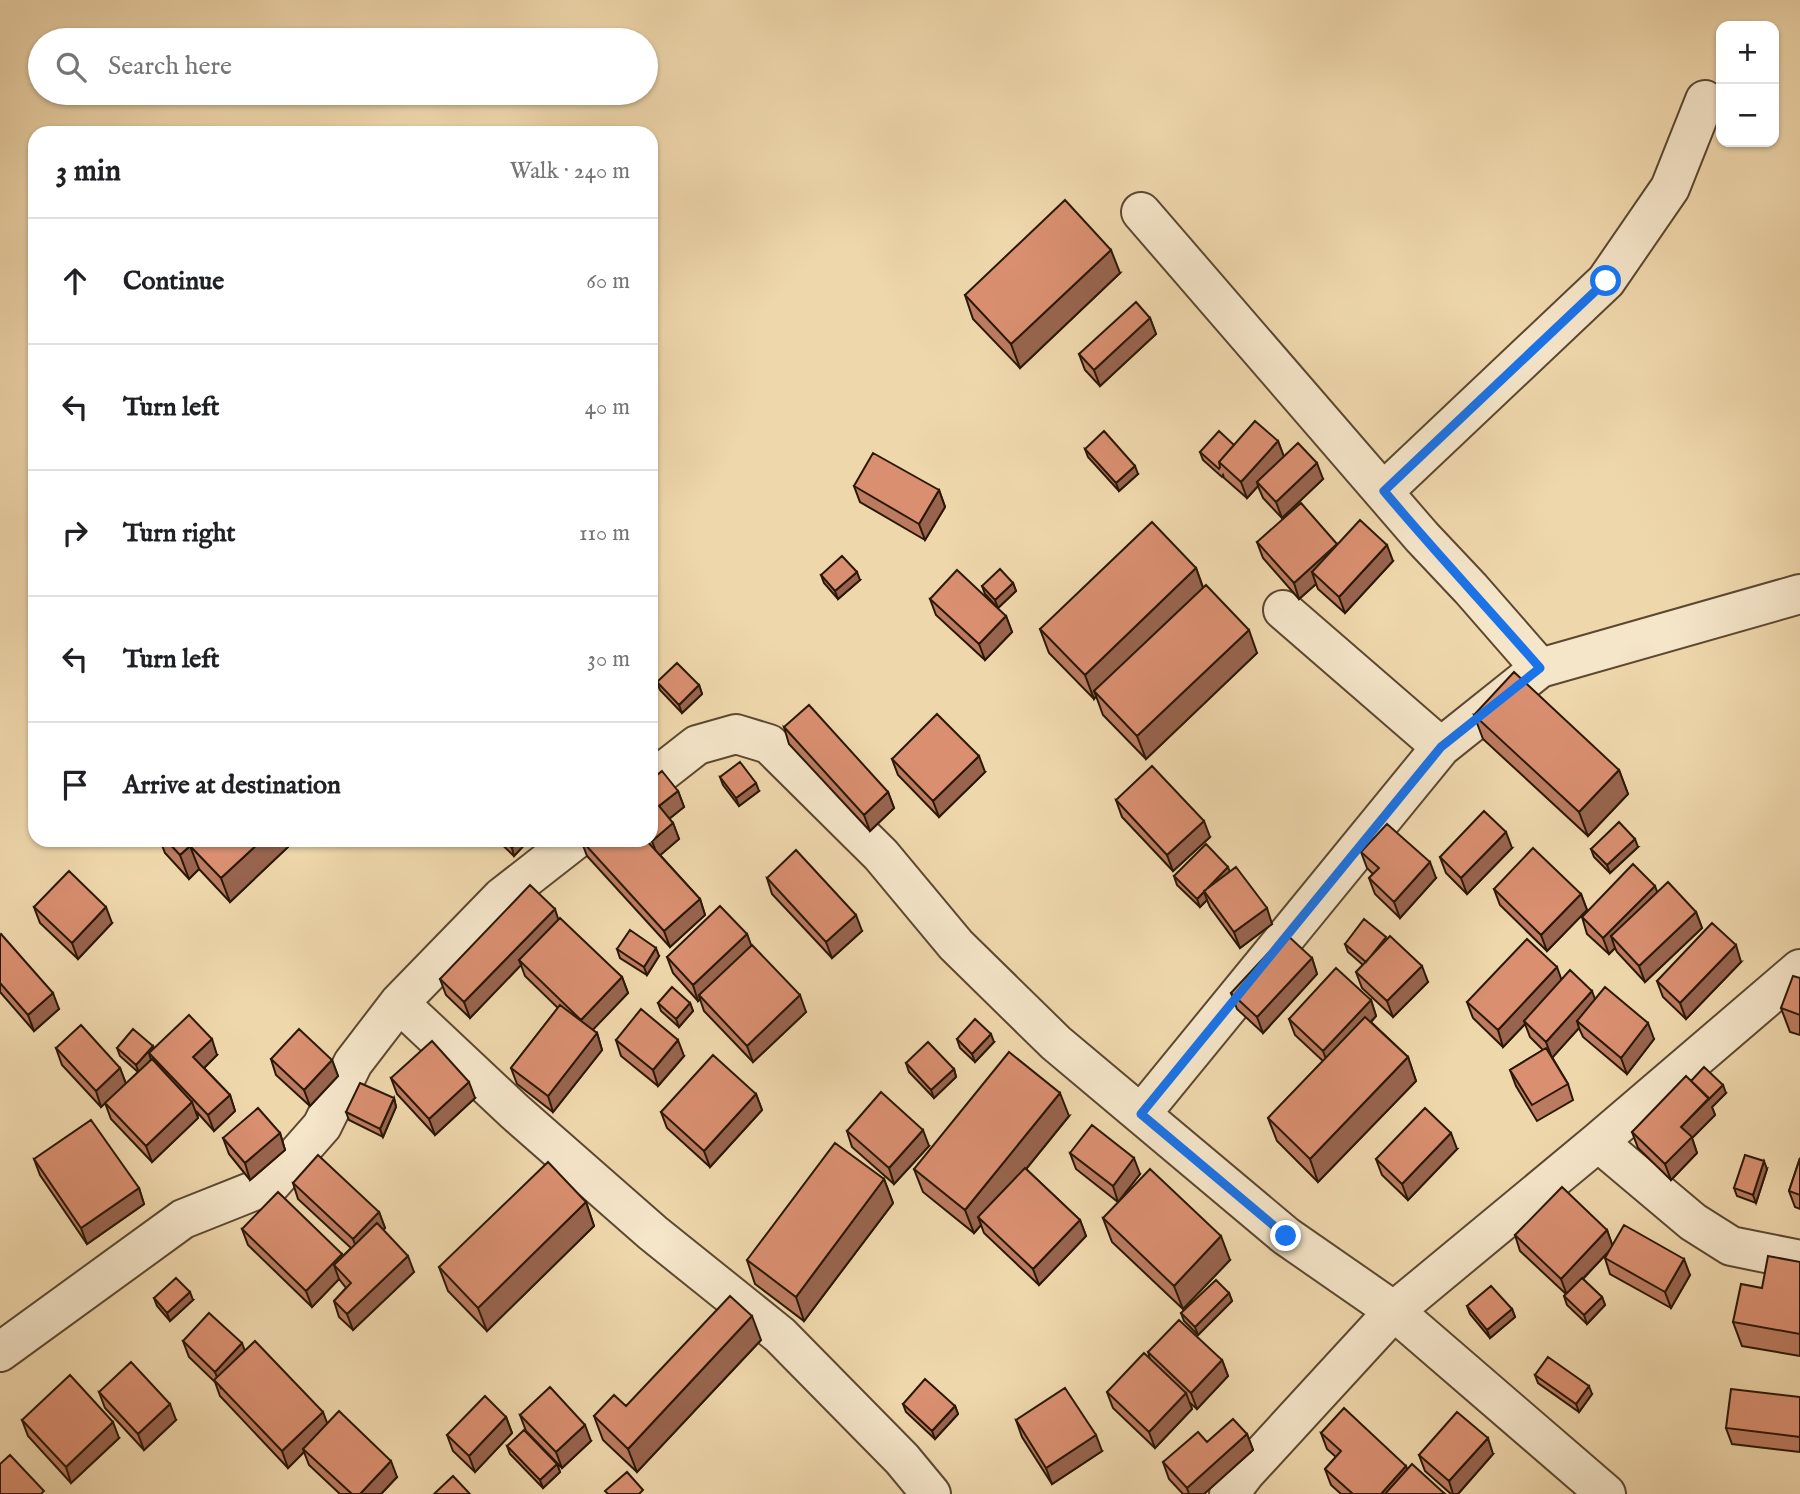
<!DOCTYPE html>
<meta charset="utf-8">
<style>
:root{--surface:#fff;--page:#f2f2f2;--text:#202124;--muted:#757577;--line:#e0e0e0}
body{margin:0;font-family:"IM FELL English",serif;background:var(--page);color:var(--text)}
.controls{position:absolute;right:21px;top:21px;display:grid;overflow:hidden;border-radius:14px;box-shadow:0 2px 5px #0004}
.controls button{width:63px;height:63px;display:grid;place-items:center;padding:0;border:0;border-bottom:2px solid var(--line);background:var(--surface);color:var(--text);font:35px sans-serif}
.stop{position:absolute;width:21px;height:21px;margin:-16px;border:5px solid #1a73e8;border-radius:50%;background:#fff}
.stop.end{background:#1a73e8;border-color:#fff;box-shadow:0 2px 7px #0008}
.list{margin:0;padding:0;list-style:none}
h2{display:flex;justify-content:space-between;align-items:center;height:91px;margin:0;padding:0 28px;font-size:30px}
h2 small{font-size:23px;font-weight:400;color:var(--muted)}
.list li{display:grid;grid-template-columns:46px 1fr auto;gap:21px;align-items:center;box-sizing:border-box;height:126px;padding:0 28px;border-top:2px solid var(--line)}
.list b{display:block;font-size:26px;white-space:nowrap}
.list em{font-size:23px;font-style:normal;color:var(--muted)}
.icon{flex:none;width:38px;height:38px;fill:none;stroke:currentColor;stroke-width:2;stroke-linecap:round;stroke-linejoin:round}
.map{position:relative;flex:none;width:1800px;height:1494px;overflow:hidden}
.search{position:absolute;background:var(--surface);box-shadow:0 2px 5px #0004;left:28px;top:28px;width:630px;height:77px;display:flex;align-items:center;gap:18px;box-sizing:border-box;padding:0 24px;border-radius:38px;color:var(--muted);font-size:26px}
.panel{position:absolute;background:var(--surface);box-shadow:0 2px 5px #0004;left:28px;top:126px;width:630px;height:721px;border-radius:21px}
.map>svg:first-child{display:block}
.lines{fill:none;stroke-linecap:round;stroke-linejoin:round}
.street-casing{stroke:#5c4830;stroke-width:42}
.street{stroke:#f5e5c9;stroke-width:38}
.wall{fill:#bb7b60;stroke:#2b1806;stroke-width:2}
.shaded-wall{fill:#98644e;stroke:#2b1806;stroke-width:2}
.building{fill:#d98f70;stroke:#2b1806;stroke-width:2}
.route{stroke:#1a73e8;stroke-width:9}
</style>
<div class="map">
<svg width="1800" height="1494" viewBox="0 0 1800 1494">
<rect width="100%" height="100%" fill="#efd7ac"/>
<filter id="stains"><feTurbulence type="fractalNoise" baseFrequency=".00286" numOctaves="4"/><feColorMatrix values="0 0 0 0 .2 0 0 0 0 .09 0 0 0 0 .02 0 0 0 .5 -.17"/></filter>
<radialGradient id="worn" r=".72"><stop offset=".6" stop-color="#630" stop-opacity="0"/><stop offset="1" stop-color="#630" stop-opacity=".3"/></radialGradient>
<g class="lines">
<g class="street-casing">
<path id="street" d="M1141 212 1422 537 1471 589 1540 668
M1384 491 1606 281 1670 188 1705 100
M1283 610 1441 747
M651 781 697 745 736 734 769 744 881 855 956 945 1056 1043 1286 1236 1394 1311 1606 1494
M399 1003 514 1111 653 1233 780 1335 902 1459 931 1494
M1141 1114 1441 747 1540 668 1800 594
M1598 1142 1693 1222 1731 1246 1800 1260
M0 1352 183 1219 271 1184 322 1126 353 1063 399 1003 502 897 575 840
M1229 1494 1246 1472 1394 1311 1598 1142 1800 969"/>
</g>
<use href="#street" class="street"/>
</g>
<path class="wall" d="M1120 273 1020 368 973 319 965 295Z
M1150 318 1156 334 1100 386 1085 370 1079 354Z
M1278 441 1284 457 1323 479 1282 518 1263 498 1258 486 1247 498 1224 478 1223 475 1222 477 1203 460 1200 452 1234 445Z
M1085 449 1138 474 1119 491 1088 457Z
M854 486 939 490 945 507 925 540 860 502Z
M1257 542 1337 545 1393 561 1345 613 1318 589 1316 584 1299 599 1263 558Z
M1196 568 1203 587 1257 653 1146 759 1103 715 1096 696 1094 699 1049 653 1040 629Z
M821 575 860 580 838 599 824 583Z
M1013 583 1016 591 998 608 985 594 982 586Z
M930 599 1006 616 1012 632 985 660 936 615Z
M657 682 699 685 702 694 682 713 660 690Z
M1474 715 1619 770 1628 794 1588 836 1483 739Z
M784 727 888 792 894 808 870 831 789 744Z
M892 759 985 772 939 817 898 775Z
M720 777 759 791 739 806 723 785Z
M651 780 678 791 684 807 669 819 673 823 679 839 660 855 700 899 705 915 670 947 587 856 581 840H651Z
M1116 800 1210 837 1173 871 1122 817Z
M160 840H286L288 847 230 902 199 869 189 879 165 853Z
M497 840H529L514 856Z
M1638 847 1610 873 1594 857 1591 849Z
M1512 848 1467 894 1446 873 1440 857Z
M1361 852 1436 878 1400 918 1375 894 1369 878 1373 874 1367 868Z
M1230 872 1272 924 1240 948 1210 907 1207 900 1200 907 1177 885 1174 876Z
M767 878 862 931 832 958 772 894Z
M1494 889 1581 894 1587 910 1547 951 1500 905Z
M1657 892 1696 912 1702 928 1645 982 1617 952 1615 948 1609 954 1587 934 1582 917Z
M34 907 112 923 78 959 40 923Z
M558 919 622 977 628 993 592 1030 597 1033 602 1050 553 1112 517 1084 511 1068 558 1008 525 976 521 965 470 1018 446 995 440 979Z
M747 934 751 946 806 1012 753 1062 704 1011 700 999 698 1001 673 973 667 957Z
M0 935 59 1009 34 1031 0 992Z
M1387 939 1428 982 1393 1017 1362 988 1356 972 1363 965 1348 952 1345 944Z
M617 949 659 956 647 975 620 958Z
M1312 958 1317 974 1263 1033 1237 1009 1231 993Z
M1741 962 1686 1019 1663 997 1657 981Z
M1800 978V1035L1790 1032 1781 1008Z
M1562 980 1595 999 1654 1039 1627 1074 1583 1037 1579 1028 1552 1057 1568 1084 1573 1100 1537 1121 1516 1086 1510 1070 1543 1050 1530 1037 1525 1024 1503 1047 1473 1018 1467 1002Z
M1371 1000 1376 1016 1371 1022 1408 1057 1416 1081 1318 1182 1277 1141 1268 1118 1323 1061 1295 1035 1289 1019Z
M658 1003H690L693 1011 679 1027 661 1011Z
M957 1039 994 1042 975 1062 960 1048Z
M616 1040 684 1056 658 1086 621 1056Z
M56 1048 120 1068 126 1084 138 1072 120 1056 117 1048H154L217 1055 204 1068 230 1095 235 1111 214 1131 196 1111 198 1118 152 1162 111 1119 105 1103 101 1107 62 1065Z
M271 1059 332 1060 338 1076 310 1106 276 1075Z
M906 1063 954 1069 956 1077 934 1098 909 1072Z
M391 1078 475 1098 435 1135 397 1094Z
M1691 1081 1726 1093 1712 1107 1715 1115 1692 1138 1697 1153 1671 1180 1638 1148 1632 1132Z
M756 1094 762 1110 710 1167 667 1128 661 1112Z
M394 1098 396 1107 383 1137 349 1120 346 1112Z
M1069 1116 1026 1169 1080 1220 1086 1236 1039 1285 984 1233 981 1225 974 1233 923 1192 914 1169Z
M847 1131 929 1146 894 1184 852 1147Z
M280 1133 285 1150 250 1180 229 1154 223 1138Z
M1457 1149 1408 1200 1382 1175 1376 1159Z
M1070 1153 1140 1174 1118 1202 1076 1169Z
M1800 1158V1209L1795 1207 1789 1191Z
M34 1159 139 1188 144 1204 87 1244 40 1175Z
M1767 1169 1756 1203 1737 1196 1734 1188Z
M884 1179 893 1203 804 1321 755 1284 747 1260Z
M293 1183 379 1212 385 1228 383 1230 414 1272 353 1330 339 1317 334 1301 346 1288 339 1279 312 1307 248 1245 242 1229 342 1254 343 1256 351 1248 298 1199Z
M586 1202 594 1226 487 1331 448 1291 439 1267Z
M1103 1218 1230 1260 1183 1309 1112 1242Z
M1607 1230 1612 1245 1690 1275 1671 1308 1610 1274 1605 1258 1608 1252 1583 1279 1602 1297 1605 1305 1587 1324 1567 1305 1564 1296 1566 1294 1520 1251 1515 1235Z
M1800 1262V1356L1742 1346 1733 1322 1762 1288Z
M1229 1293 1232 1301 1198 1335 1184 1321 1181 1313Z
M154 1298 193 1300 170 1321 157 1306Z
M1467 1306 1512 1309 1515 1317 1490 1338 1470 1314Z
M761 1340 637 1472 603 1440 594 1416 626 1406Z
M183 1341 244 1351 327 1423 397 1477 381 1494H340L309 1465 304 1452 288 1468 220 1396 215 1382 189 1357Z
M1148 1352 1222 1360 1228 1376 1197 1409 1189 1402 1192 1409 1155 1448 1113 1408 1107 1392 1150 1359Z
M1535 1375 1592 1394 1579 1412 1538 1383Z
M99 1392 176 1420 144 1450 105 1408Z
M1800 1397V1452L1732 1444 1726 1428Z
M903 1404 955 1406 958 1414 935 1439 906 1412Z
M520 1415 591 1441 562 1468 526 1431Z
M506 1417 512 1433 475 1472 453 1451 447 1435Z
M22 1420 119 1438 71 1483 28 1436Z
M1016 1420 1102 1451 1052 1484 1022 1437Z
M1321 1433 1407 1469 1445 1494H1341L1331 1485 1325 1469 1336 1457 1327 1449Z
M1247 1434 1253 1450 1204 1494H1183L1169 1479 1163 1462 1207 1442Z
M507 1446 557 1464 560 1472 543 1488 510 1454Z
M1493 1454 1458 1494H1451L1425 1471 1419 1455Z"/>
<path class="shaded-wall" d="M1111 250 1120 273 1020 368 1011 344Z
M1150 318 1156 334 1100 386 1094 370Z
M1278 441 1284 457 1257 482 1258 486 1247 498 1241 482Z
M1317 463 1323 479 1282 518 1276 502Z
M1135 466 1138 474 1119 491 1116 483Z
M939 490 945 507 925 540 919 524Z
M1337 544 1343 560 1312 572 1316 584 1299 599 1294 583Z
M1387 545 1393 561 1345 613 1339 597Z
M1196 568 1204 591 1094 691 1096 696 1094 699 1085 675Z
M857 572 860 580 838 599 835 591Z
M1013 583 1016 591 998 608 995 600Z
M1006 616 1012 632 985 660 979 644Z
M1249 630 1257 653 1146 759 1137 736Z
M699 685 702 694 682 713 679 705Z
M979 756 985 772 939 817 933 801Z
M1619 770 1628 794 1588 836 1579 812Z
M756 783 759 791 739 806 736 798Z
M678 791 684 807 665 822 659 806Z
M888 792 894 808 870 831 864 815Z
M1204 821 1210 837 1173 871 1167 855Z
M673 823 679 839 658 857 652 841Z
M1506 832 1512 848 1467 894 1461 878Z
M1635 839 1638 847 1610 873 1607 865Z
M262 840H286L288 847 230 902 221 878Z
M518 840H529L514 856 512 848Z
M190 846 199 869 189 879 180 855Z
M1430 862 1436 878 1400 918 1394 902Z
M1228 867 1231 875 1204 892Z
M1655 886 1661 902 1611 936 1615 948 1609 954 1603 938Z
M1204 892 1207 900 1200 907 1197 899Z
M1581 894 1587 910 1547 951 1541 935Z
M700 899 705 915 670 947 664 931Z
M106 907 112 923 78 959 72 943Z
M1267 908 1272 924 1240 948 1234 932Z
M555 909 560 925 519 960 521 965 470 1018 464 1002Z
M1696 912 1702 928 1645 982 1639 966Z
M856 915 862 931 832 958 826 942Z
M747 934 753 950 699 995 700 999 698 1001 693 985Z
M1736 945 1741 962 1686 1019 1680 1003Z
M656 948 659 956 647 975 644 967Z
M1312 958 1317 974 1263 1033 1257 1017Z
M1422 966 1428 982 1393 1017 1387 1001Z
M1557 967 1563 984 1524 1021 1525 1024 1503 1047 1498 1030Z
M622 977 628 993 587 1036 581 1020Z
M1592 991 1598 1007 1577 1021 1579 1028 1552 1058 1546 1042Z
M53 993 59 1009 34 1031 28 1015Z
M800 995 806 1012 753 1062 747 1046Z
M1371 1000 1376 1016 1329 1067 1323 1051Z
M690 1003 693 1011 679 1027 676 1019Z
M1648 1023 1654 1039 1627 1074 1621 1058Z
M597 1033 602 1050 553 1112 548 1096Z
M991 1034 994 1042 975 1062 972 1054Z
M212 1039 217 1055 199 1073 193 1057Z
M678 1040 684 1056 658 1086 653 1070Z
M153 1046 156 1055 149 1053 151 1060 139 1073 136 1065Z
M1408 1057 1416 1081 1318 1182 1310 1159Z
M332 1060 338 1076 310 1106 304 1090Z
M120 1068 126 1084 101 1107 96 1091Z
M954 1069 956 1077 934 1098 931 1090Z
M469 1082 475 1098 435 1135 429 1119Z
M1723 1085 1726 1093 1712 1107 1715 1115 1692 1138 1697 1153 1671 1180 1665 1164 1681 1127Z
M1060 1093 1069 1116 983 1222 978 1217 981 1225 974 1233 965 1210Z
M756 1094 762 1110 710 1167 704 1151Z
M230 1095 235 1111 214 1131 208 1115Z
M394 1098 396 1107 383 1137 380 1129Z
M192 1102 198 1118 152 1162 146 1146Z
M923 1130 929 1146 894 1184 889 1168Z
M280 1133 285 1150 250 1180 245 1163Z
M1451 1133 1457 1149 1408 1200 1402 1184Z
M1134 1158 1140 1174 1118 1202 1113 1186Z
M1764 1161 1767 1169 1756 1203 1753 1195Z
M884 1179 893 1203 804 1321 796 1297Z
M139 1188 144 1204 87 1244 81 1228Z
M586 1202 594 1226 487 1331 478 1308Z
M379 1212 385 1228 359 1255 353 1239Z
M1080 1220 1086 1236 1039 1285 1033 1269Z
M1607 1230 1613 1247 1567 1295 1561 1279Z
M1221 1236 1230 1260 1183 1309 1174 1286Z
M342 1254 348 1270 334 1265 339 1279 312 1307 306 1291Z
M408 1256 414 1272 353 1330 347 1314Z
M1684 1259 1690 1275 1671 1308 1665 1292Z
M190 1292 193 1300 170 1321 167 1313Z
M1229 1293 1232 1301 1198 1335 1195 1327Z
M1602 1297 1605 1305 1587 1324 1584 1315Z
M1512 1309 1515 1317 1490 1338 1487 1330Z
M752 1316 761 1340 637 1472 628 1449Z
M242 1343 248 1359 221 1388 215 1372Z
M1222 1360 1228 1376 1197 1409 1191 1393Z
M1589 1386 1592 1394 1579 1412 1576 1404Z
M1186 1393 1192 1409 1155 1448 1149 1432Z
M170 1404 176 1420 144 1450 138 1434Z
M955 1406 958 1414 935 1439 932 1431Z
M323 1412 329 1428 303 1449 304 1452 288 1468 282 1451Z
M506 1417 512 1433 475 1472 469 1456Z
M113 1422 119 1438 71 1483 66 1467Z
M585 1425 591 1441 562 1468 556 1452Z
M1247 1434 1253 1450 1204 1494H1189L1187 1488Z
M1096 1435 1102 1451 1052 1484 1046 1468Z
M1488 1438 1493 1454 1458 1494H1453L1449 1481Z
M391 1461 397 1477 381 1494H360Z
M557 1464 560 1472 543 1488 540 1480Z
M1406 1466 1412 1482 1401 1494H1381Z"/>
<path class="building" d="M1065 200 1111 250 1011 344 965 295Z
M1136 302 1150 318 1094 370 1079 354Z
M1255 421 1278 441 1241 482 1219 462Z
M1104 431 1135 466 1116 483 1085 449Z
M1219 431 1234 445 1219 462 1220 467 1219 469 1200 452Z
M1298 443 1317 463 1276 502 1257 482Z
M873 453 939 490 919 524 854 486Z
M1301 503 1337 544 1294 583 1257 542Z
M1360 520 1387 545 1339 597 1312 572Z
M1152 522 1196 568 1085 675 1040 629Z
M842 556 857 572 835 591 821 575Z
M1000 569 1013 583 995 600 982 586Z
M957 570 1006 616 979 644 930 599Z
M1206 585 1249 630 1137 736 1094 691Z
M677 663 699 685 679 705 657 682Z
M1514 672 1619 770 1579 812 1474 715Z
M809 705 888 792 864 815 784 727Z
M937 714 979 756 933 801 892 759Z
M740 762 756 783 736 798 720 777Z
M1152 766 1204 821 1167 855 1116 800Z
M662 771 678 791 659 806 673 823 652 841 651 839V780Z
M1484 811 1506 832 1461 878 1440 857Z
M1619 822 1635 839 1607 865 1591 849Z
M1387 824 1430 862 1394 902 1369 878 1379 868 1361 852Z
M166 840H262L221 878 190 846 180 855Z
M503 840H518L512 848Z
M581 840H646L700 899 664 931Z
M1206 844 1228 867 1197 899 1174 876Z
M1533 848 1581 894 1541 935 1494 889Z
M796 850 856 915 826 942 767 878Z
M1633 864 1655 886 1603 938 1582 917Z
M1236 867 1267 908 1234 932 1204 891Z
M69 871 106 907 72 943 34 907Z
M1668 882 1696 912 1639 966 1611 936Z
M530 885 555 909 464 1002 440 979Z
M720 906 747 934 693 985 667 957Z
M560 918 622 977 581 1020 519 960Z
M1364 919 1386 937 1366 962 1345 944Z
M1712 923 1736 945 1680 1003 1657 981Z
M630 930 656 948 644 967 617 949Z
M1 934 53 993 28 1015 0 983V935Z
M1286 934 1312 958 1257 1017 1231 993Z
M1390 936 1422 966 1387 1001 1356 972Z
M1527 939 1557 967 1498 1030 1467 1002Z
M752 945 800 995 747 1046 699 995Z
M1336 968 1371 1000 1323 1051 1289 1019Z
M1570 970 1592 991 1546 1042 1524 1021Z
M1793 976 1800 978V1015L1781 1008Z
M672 987 690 1003 676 1019 658 1003Z
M1605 987 1648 1023 1621 1058 1577 1021Z
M560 1005 597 1033 548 1096 511 1068Z
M641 1009 678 1040 653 1070 616 1040Z
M189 1015 212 1039 193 1057 230 1095 208 1115 149 1053Z
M1365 1017 1408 1057 1310 1159 1268 1118Z
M975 1019 991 1034 972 1054 957 1039Z
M81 1025 120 1068 96 1091 56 1048Z
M133 1029 153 1046 136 1065 117 1048Z
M299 1029 332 1060 304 1090 271 1059Z
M432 1041 469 1082 429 1119 391 1078Z
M928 1042 954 1069 931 1090 906 1063Z
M1546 1048 1568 1084 1532 1105 1510 1070Z
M1009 1052 1060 1093 965 1210 914 1169Z
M713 1055 756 1094 704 1151 661 1112Z
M152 1059 192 1102 146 1146 105 1103Z
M1704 1067 1723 1085 1709 1099 1691 1081Z
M1686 1076 1709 1098 1681 1127 1692 1137 1665 1164 1632 1132Z
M360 1083 394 1098 380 1129 346 1112Z
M881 1092 923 1130 889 1168 847 1131Z
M258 1108 280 1133 245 1163 223 1138Z
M1425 1108 1451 1133 1402 1184 1376 1159Z
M91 1120 139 1188 81 1228 34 1159Z
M1092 1125 1134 1158 1113 1186 1070 1153Z
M835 1143 884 1179 796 1297 747 1260Z
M318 1155 379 1212 353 1239 293 1183Z
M1745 1155 1764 1161 1753 1195 1734 1188Z
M1800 1158V1195L1789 1191Z
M548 1162 586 1202 478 1308 439 1267Z
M1025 1168 1080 1220 1033 1269 978 1217Z
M1150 1169 1221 1236 1174 1286 1103 1218Z
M1562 1187 1607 1230 1561 1279 1515 1235Z
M278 1192 342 1254 306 1291 242 1229Z
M377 1223 408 1256 347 1314 334 1301 351 1283 334 1265Z
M1624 1225 1684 1259 1665 1292 1605 1258Z
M1768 1256 1800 1262V1334L1733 1322 1741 1284 1762 1288Z
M176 1278 190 1292 167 1313 154 1298Z
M1582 1278 1602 1297 1584 1315 1564 1296Z
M1216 1280 1229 1293 1195 1327 1181 1313Z
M1491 1286 1512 1309 1487 1330 1467 1306Z
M730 1296 752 1316 628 1449 594 1416 614 1395 626 1406Z
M209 1313 242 1343 215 1372 183 1341Z
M1179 1320 1222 1360 1191 1393 1148 1352Z
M255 1341 323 1412 282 1451 214 1380Z
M1144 1353 1186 1393 1149 1432 1107 1392Z
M1548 1357 1589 1386 1576 1404 1535 1375Z
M131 1362 170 1404 138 1434 99 1392Z
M70 1375 113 1422 66 1467 22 1420Z
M925 1379 955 1406 932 1431 903 1404Z
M550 1387 585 1425 556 1452 520 1415Z
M1065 1388 1096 1435 1046 1468 1016 1420Z
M1731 1389 1800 1397V1437L1726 1428Z
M485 1396 506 1417 469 1456 447 1435Z
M1344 1408 1406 1466 1381 1494H1353L1325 1469 1341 1451 1321 1433Z
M339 1411 391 1461 360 1494H352L303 1449Z
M1457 1412 1488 1438 1449 1481 1419 1455Z
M1233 1419 1247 1434 1187 1488 1163 1462 1198 1432 1207 1442Z
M524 1430 557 1464 540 1480 507 1446Z
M10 1455 44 1491 41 1494H0V1464Z
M1412 1464 1445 1494H1385Z
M627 1472 643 1490 639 1494H608L605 1491Z
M453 1476 470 1494H434Z"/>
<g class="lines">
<path class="route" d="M1286 1236 1141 1114 1441 747 1540 668C1488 608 1434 551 1384 491L1606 281"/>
</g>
<rect width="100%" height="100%" filter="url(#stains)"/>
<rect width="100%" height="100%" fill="url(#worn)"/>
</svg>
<div class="controls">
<button>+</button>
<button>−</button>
</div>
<div class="stop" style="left:1606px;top:281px"></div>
<div class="stop end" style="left:1286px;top:1236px"></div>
<div class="search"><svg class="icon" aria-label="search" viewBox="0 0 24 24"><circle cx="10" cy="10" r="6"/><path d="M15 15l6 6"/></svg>Search here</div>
<section class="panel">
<h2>3 min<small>Walk · 240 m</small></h2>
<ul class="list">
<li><svg class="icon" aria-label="ahead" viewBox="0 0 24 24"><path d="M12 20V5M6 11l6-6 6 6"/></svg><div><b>Continue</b></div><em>60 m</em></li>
<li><svg class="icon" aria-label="left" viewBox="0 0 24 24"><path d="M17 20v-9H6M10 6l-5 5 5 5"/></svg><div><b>Turn left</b></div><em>40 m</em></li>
<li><svg class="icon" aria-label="right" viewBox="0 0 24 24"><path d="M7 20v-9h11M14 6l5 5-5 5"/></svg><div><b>Turn right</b></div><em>110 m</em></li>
<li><svg class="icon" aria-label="left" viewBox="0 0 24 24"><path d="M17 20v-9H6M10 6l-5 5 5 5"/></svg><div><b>Turn left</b></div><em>30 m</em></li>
<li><svg class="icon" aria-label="arrive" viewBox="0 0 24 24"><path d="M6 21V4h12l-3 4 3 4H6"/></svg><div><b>Arrive at destination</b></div></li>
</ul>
</section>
</div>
